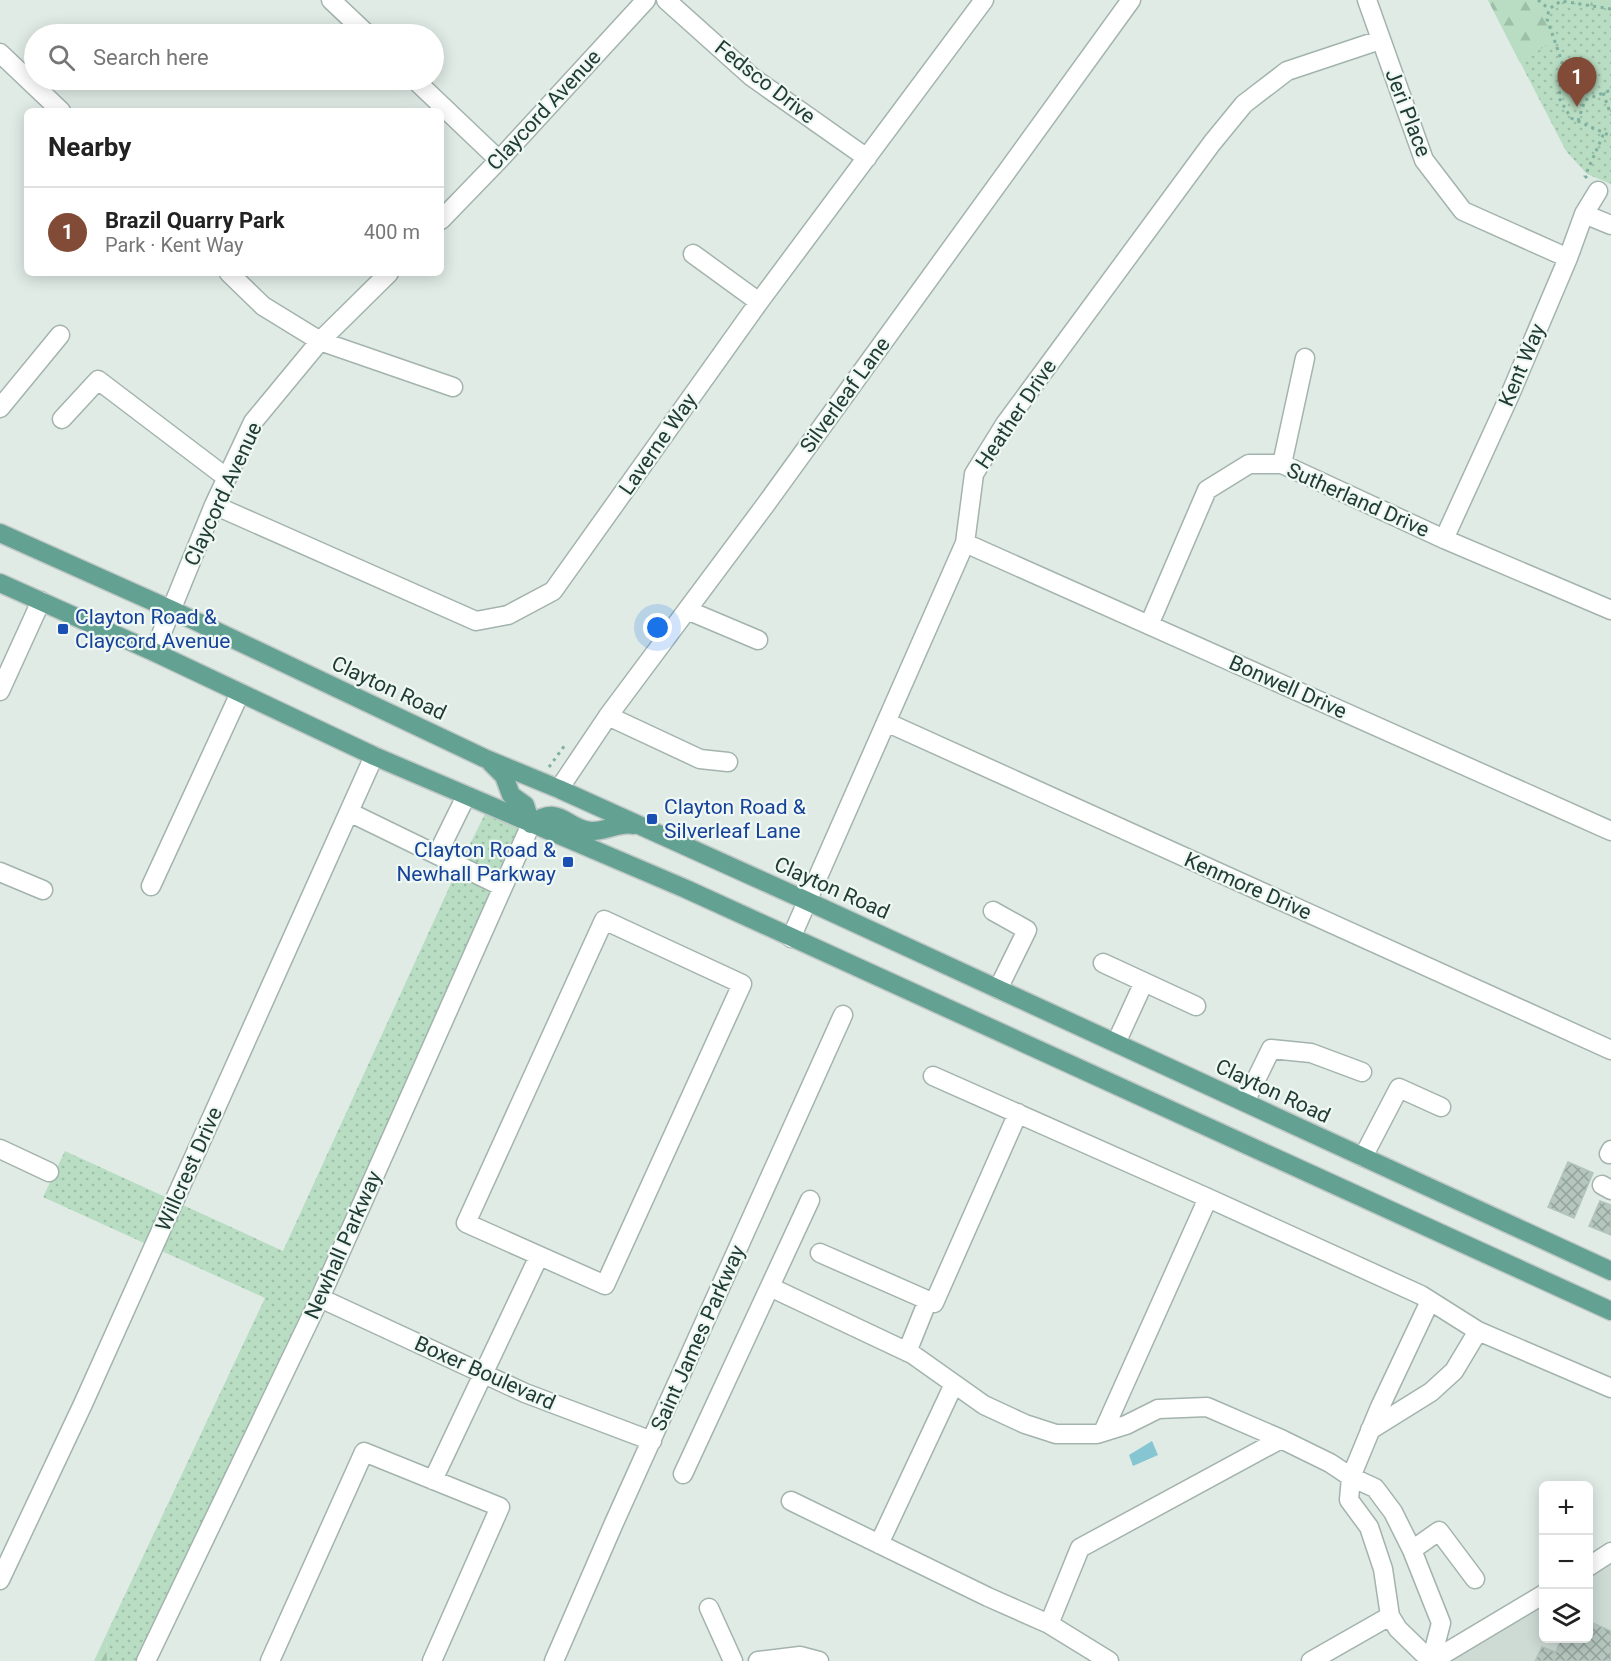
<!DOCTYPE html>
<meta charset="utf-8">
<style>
:root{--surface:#fff;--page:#f6f6f6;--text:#222;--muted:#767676;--line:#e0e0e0;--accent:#814b38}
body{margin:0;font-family:Roboto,sans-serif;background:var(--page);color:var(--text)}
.controls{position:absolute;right:18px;bottom:18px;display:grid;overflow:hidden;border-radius:9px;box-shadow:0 3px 15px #0003}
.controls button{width:54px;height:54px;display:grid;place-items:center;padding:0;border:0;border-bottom:2px solid var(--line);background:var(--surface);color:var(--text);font:30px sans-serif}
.you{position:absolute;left:658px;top:628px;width:21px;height:21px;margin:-15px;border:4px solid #fff;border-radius:50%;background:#1a73e8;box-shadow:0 0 0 9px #1a73e833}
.badge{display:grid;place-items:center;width:39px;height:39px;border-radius:50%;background:var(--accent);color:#fff;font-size:20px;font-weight:700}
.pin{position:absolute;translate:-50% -50px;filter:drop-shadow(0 2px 3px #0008)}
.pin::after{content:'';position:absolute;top:32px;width:21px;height:18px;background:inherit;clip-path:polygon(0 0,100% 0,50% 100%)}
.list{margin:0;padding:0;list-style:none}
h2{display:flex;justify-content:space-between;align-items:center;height:78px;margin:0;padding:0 24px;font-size:26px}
h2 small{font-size:20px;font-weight:400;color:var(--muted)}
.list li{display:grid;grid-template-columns:39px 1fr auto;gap:18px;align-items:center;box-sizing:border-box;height:90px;padding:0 24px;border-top:2px solid var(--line)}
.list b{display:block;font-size:22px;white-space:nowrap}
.list p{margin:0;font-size:20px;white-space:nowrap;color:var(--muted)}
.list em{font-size:20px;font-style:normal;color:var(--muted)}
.icon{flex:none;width:33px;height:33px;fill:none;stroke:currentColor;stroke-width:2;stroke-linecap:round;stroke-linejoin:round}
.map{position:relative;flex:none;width:1611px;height:1661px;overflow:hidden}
.search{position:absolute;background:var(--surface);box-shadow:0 3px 15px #0003;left:24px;top:24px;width:420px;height:66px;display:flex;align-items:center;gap:15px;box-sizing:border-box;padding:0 21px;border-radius:33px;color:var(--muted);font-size:22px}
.panel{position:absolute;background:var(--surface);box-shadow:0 3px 15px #0003;left:24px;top:108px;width:420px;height:168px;border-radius:9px}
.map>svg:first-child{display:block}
.built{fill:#cedbd5}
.grass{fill:url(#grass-dots)}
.forest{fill:url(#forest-firs)}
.water{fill:#86c6d2}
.building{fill:url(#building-cross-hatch);stroke:#b2c5bd;stroke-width:1.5}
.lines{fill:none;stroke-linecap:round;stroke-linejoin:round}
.minor-casing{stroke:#a3b3ad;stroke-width:21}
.major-casing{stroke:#c1c8c6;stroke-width:21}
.path{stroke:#7fb0a1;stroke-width:3;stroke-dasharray:3 4.5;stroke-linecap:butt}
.minor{stroke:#fff;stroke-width:18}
.major{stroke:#63a292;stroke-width:18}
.transit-dot{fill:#1a4fb4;stroke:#f0f8f4;stroke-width:2}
.labels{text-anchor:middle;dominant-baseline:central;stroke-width:4.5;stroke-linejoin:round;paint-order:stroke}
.street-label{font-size:21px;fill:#203c35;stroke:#f0f8f4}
.transit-label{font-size:21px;fill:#164399;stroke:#f0f8f4;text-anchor:start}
</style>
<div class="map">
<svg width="1611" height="1661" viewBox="0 0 1611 1661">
<defs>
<pattern id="grass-dots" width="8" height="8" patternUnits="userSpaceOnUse" patternTransform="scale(1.5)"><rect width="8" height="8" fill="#b8ddc2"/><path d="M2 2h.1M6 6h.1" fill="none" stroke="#9ebfa7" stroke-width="1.8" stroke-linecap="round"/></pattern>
<pattern id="forest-firs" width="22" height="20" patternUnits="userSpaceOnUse" patternTransform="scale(1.5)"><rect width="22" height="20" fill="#b8ddc2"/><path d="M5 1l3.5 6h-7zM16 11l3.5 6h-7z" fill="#9ebfa7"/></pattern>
<pattern id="building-cross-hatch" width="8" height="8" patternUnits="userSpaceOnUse" patternTransform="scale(1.5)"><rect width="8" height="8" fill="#b5c6bf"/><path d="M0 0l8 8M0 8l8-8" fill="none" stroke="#93a29c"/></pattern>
</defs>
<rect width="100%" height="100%" fill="#e0ebe6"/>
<path class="built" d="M1611 1552V1661H1432L1543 1594 1544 1638H1588L1589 1567Z"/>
<path class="grass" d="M1488 0H1611V184L1587 174 1566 151Z
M489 806 531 824 146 1661H107L106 1635 265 1298 43 1197 65 1151 283 1251 459 866Z"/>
<path class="forest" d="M1488 0H1611V9L1561 1 1549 9 1547 19 1554 40 1520 63Z
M106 1635 107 1661H94Z"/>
<path class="water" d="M1152 1441 1158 1455 1133 1466 1129 1455Z"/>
<path class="building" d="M1568 1162 1593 1173 1574 1218 1548 1207Z
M1600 1201 1611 1205V1235L1589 1226Z
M1588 1621 1611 1631V1661H1535L1542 1647 1556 1652 1561 1638H1588Z"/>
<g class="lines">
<g class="minor-casing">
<path id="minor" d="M331 0 367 34
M666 0 752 77 867 158
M1367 0 1424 160 1463 211 1568 258
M0 53 61 111
M415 80 499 160
M1584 214 1611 225
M441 220 499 160 646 0
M693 254 759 302
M229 273 263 306 320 341 453 387
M0 408 60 335
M62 419 98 380 227 478
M1282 464 1305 358
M214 505 476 621 508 615 553 591 759 302 984 0
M1444 539 1509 397 1568 258 1584 214 1598 191
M965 543 1611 831
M687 610 758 640
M1149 625 1207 490 1249 464H1282L1444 539 1611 610
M154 652 214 505 253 422 320 341 389 273
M0 691 41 601
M608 716 700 759 728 762
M886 722 1611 1050
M559 789 608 716 766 504 1131 0
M349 812 503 887
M437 855 466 796
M0 872 43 890
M151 886 240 693
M993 911 1027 930 998 989
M604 920 742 984 605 1285 466 1223Z
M791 938 965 543 974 474 1005 424 1212 143 1244 104 1287 71 1380 40
M1103 963 1196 1006
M1116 1043 1144 982
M933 1076 1208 1198 1421 1295 1478 1331 1611 1388
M1245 1102 1271 1049 1311 1053 1362 1072
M0 1149 49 1172
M1609 1154 1611 1150
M1363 1157 1399 1088 1441 1107
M1602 1185 1611 1190
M820 1253 934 1303 1018 1113
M770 1287 912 1354 984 1405 1025 1424 1056 1434H1097L1126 1425 1158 1409 1207 1407 1281 1439 1330 1463 1351 1477 1375 1488 1393 1512 1412 1550 1441 1623 1431 1661
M320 1298 525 1393 652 1441
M1430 1301 1380 1407 1351 1477 1349 1500 1369 1527 1383 1569 1390 1616 1398 1629 1431 1661
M907 1352 928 1300
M1370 1430 1431 1392 1454 1371 1478 1331
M1103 1432 1208 1198
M683 1474 810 1200
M433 1480 539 1256
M791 1501 988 1597 1049 1624 1109 1661
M879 1544 954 1384
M1412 1550 1439 1531 1475 1579
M1588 1567 1611 1552
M0 1580 83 1404 374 756
M709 1608 733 1661
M1049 1624 1080 1548 1281 1439
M146 1661 320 1298 531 824
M270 1661 364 1452 500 1507 432 1661
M554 1661 614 1523 843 1015
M758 1661 800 1656 819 1661
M1311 1661 1390 1616
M1432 1661 1544 1594"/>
</g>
<g class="major-casing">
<path id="major" d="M0 533 172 610 484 758 559 789 807 901 1611 1271
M0 583 154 652 374 756 686 889 1611 1311
M491 763 504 776 511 795 525 805 531 824
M531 824C561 803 565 829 591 831 606 832 618 822 633 825"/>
</g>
<path class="path" d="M1538 0 1549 9
M1611 9 1561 1 1549 9 1547 19 1562 62 1559 98 1571 118 1611 136
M1603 93 1611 115
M1578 121 1585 100 1611 90
M1587 178 1585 176 1604 133
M549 767 565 745"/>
<use href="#minor" class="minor"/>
<use href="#major" class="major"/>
</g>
<g class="transit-dot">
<rect x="57" y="623" width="12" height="12" rx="3"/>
<rect x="646" y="813" width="12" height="12" rx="3"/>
<rect x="562" y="856" width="12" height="12" rx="3"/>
</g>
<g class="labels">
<g class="street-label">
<text transform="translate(765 82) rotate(38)">Fedsco Drive</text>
<text transform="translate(544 110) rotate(-47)">Claycord Avenue</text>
<text transform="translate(1408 113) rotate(69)">Jeri Place</text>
<text transform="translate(1522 365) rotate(-67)">Kent Way</text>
<text transform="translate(845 395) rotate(-54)">Silverleaf Lane</text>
<text transform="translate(1016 414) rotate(-56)">Heather Drive</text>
<text transform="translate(658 444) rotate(-55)">Laverne Way</text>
<text transform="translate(223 494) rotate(-65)">Claycord Avenue</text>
<text transform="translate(1358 500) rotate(24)">Sutherland Drive</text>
<text transform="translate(1288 687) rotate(24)">Bonwell Drive</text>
<text transform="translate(389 688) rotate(25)">Clayton Road</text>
<text transform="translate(1248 886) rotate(24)">Kenmore Drive</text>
<text transform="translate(832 888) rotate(24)">Clayton Road</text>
<text transform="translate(1273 1091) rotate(25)">Clayton Road</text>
<text transform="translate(189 1169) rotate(-66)">Willcrest Drive</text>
<text transform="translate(343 1245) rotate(-66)">Newhall Parkway</text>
<text transform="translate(698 1338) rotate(-66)">Saint James Parkway</text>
<text transform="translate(485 1373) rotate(24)">Boxer Boulevard</text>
</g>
<g class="transit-label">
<text x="75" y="617">Clayton Road &amp;<tspan x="75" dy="24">Claycord Avenue</tspan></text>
<text x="664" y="807">Clayton Road &amp;<tspan x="664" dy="24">Silverleaf Lane</tspan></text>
<text x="556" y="850" text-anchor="end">Clayton Road &amp;<tspan x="556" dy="24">Newhall Parkway</tspan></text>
</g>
</g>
</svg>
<div class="controls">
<button>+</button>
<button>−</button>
<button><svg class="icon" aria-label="layers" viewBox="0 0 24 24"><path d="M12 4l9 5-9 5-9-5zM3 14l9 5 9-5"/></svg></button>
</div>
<div class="you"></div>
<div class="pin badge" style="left:1577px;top:107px">1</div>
<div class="search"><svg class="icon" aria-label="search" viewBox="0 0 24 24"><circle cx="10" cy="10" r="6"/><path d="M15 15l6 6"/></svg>Search here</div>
<section class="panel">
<h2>Nearby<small></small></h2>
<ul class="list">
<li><span class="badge">1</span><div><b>Brazil Quarry Park</b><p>Park · Kent Way</p></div><em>400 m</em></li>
</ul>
</section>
</div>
